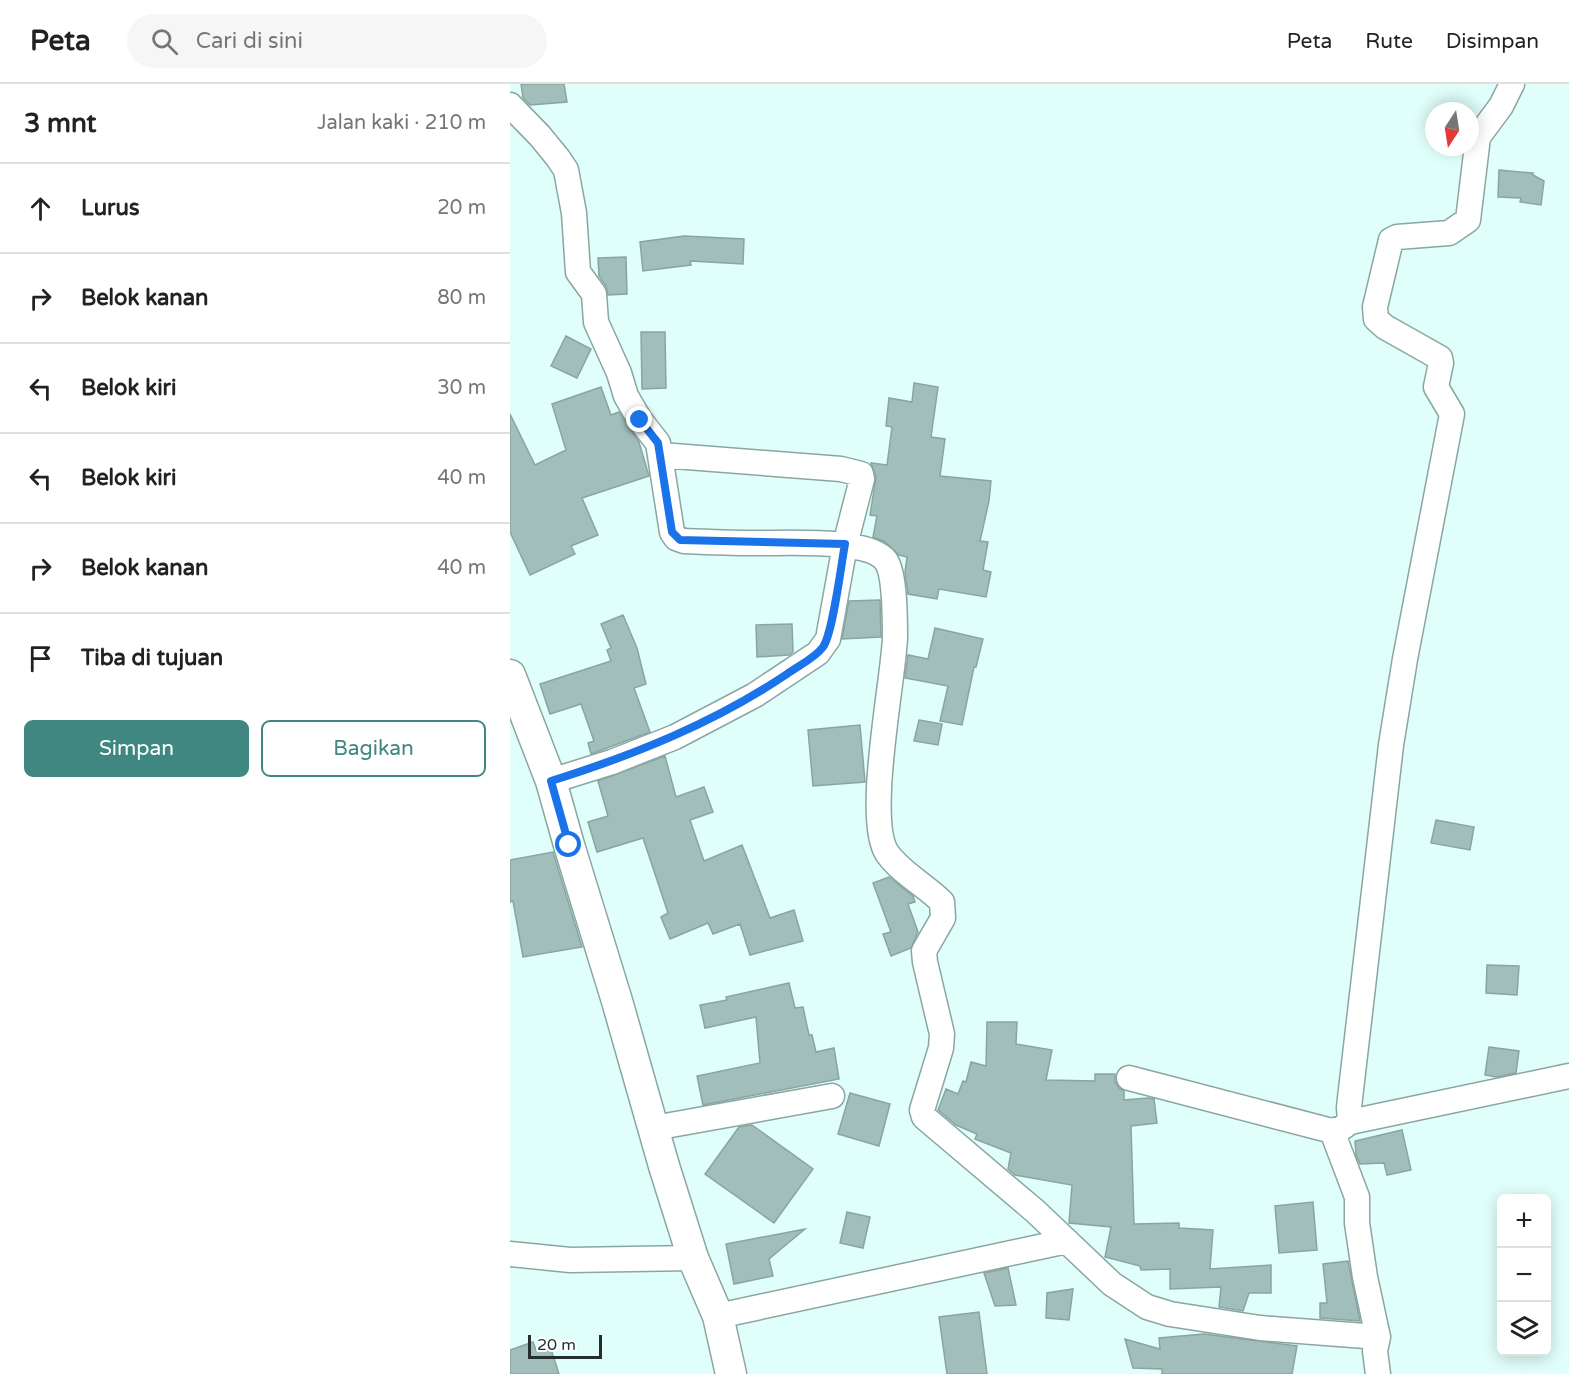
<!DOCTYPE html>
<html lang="id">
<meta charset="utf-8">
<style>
:root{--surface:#fff;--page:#f6f6f6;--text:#222;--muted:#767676;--line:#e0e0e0;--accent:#418781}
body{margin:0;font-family:"Varela Round",sans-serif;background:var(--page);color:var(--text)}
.controls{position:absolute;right:18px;bottom:18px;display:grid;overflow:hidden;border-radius:9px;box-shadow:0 3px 15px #0003}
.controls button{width:54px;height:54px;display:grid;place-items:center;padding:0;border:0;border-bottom:2px solid var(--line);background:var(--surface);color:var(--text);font:30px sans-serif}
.compass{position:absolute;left:915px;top:18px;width:54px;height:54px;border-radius:50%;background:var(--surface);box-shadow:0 3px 15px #0003;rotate:192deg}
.scale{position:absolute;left:18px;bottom:15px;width:74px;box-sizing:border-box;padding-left:6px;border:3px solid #232f2d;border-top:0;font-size:16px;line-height:21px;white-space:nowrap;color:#232f2d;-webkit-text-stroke:4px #fff;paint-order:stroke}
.stop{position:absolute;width:18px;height:18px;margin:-14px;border:4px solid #1a73e8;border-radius:50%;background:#fff}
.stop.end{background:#1a73e8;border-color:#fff;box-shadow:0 2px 6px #0008}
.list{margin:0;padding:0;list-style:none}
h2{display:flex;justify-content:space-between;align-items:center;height:78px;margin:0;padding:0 24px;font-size:26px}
h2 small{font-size:20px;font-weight:400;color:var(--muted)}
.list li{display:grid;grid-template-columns:39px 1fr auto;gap:18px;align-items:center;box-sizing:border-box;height:90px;padding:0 24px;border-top:2px solid var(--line)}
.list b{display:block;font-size:22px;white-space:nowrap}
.list em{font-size:20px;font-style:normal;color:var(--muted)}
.actions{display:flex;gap:12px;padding:18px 24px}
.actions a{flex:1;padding:14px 0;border:2px solid var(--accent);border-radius:9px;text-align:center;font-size:21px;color:var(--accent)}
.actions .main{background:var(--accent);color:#fff}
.icon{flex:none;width:33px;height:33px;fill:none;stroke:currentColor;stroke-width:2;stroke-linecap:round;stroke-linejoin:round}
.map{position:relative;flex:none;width:1059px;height:1290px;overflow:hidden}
header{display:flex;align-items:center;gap:36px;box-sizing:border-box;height:84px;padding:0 30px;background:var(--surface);border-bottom:2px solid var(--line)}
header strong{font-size:28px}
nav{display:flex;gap:33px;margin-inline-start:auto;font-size:21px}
.search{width:420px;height:54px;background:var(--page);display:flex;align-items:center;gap:15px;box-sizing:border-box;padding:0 21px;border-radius:33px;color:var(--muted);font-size:22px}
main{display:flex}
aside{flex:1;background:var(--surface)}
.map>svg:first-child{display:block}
.building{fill:#a1bebb;stroke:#88a5a1;stroke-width:1.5}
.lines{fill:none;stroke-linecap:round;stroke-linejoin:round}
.minor-casing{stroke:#8aa6a3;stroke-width:27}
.tertiary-casing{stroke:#8aa6a3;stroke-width:33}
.minor{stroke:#fff;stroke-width:24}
.tertiary{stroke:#fff;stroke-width:30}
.route{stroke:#1a73e8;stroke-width:8}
</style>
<header>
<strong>Peta</strong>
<div class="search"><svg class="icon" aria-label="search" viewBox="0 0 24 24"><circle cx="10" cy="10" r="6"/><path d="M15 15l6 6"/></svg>Cari di sini</div>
<nav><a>Peta</a><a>Rute</a><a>Disimpan</a></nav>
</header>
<main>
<aside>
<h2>3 mnt<small>Jalan kaki · 210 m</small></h2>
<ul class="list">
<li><svg class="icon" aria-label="ahead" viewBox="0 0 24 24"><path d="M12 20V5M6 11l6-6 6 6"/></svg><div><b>Lurus</b></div><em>20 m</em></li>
<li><svg class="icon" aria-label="right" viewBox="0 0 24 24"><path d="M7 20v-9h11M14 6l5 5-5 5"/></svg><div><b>Belok kanan</b></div><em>80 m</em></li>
<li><svg class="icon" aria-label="left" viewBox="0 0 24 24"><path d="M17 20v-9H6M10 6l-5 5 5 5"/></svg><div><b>Belok kiri</b></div><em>30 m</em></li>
<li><svg class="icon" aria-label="left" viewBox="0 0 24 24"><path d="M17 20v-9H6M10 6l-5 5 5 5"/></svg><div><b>Belok kiri</b></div><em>40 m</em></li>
<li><svg class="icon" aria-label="right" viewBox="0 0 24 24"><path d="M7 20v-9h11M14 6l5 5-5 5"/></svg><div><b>Belok kanan</b></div><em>40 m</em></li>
<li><svg class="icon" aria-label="arrive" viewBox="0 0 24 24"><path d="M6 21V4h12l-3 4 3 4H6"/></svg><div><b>Tiba di tujuan</b></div></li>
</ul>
<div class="actions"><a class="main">Simpan</a><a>Bagikan</a></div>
</aside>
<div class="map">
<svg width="1059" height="1290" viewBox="0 0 1059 1290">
<rect width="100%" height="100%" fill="#e0fefa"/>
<path class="building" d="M11 0H54L57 18 20 21 13 14Z
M989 86 1023 89V91L1034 97 1031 121 1010 118 1011 114 988 113Z
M174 152 234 155 233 180 180 177 181 181 133 187 130 158Z
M116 173 117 210 98 211 96 202 89 192 88 174Z
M131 248H155L156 304 132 305Z
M56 252 81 265 67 294 41 282Z
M404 299 428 303 421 353 435 355 430 392 481 397 479 417 470 457 478 458 473 486 481 488 476 513 429 505 427 515 398 510 395 488 397 473 389 471 375 458 363 453 367 432 360 431 366 393 361 379 377 381 382 343 376 342 379 314 402 318Z
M91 303 101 331 109 328 129 358 139 392 72 414 88 451 61 462 65 470 20 491 0 448V330L25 381 56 366 42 320Z
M370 516 371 553 332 555 339 517Z
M113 531 127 564 136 600 124 604 140 648 81 670 78 659 84 657 71 620 40 630 30 600 101 577 97 566 101 564 91 540Z
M282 540 283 568 279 571 247 573 246 541Z
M425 544 473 555 466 583H464L452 641 430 637 438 602 395 594 398 571 418 575Z
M409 636 432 640 428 661 404 657Z
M350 641 355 698 303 702 298 646Z
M155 672 166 713 194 703 203 728 180 736 194 777 232 761 260 834 284 826 293 857 240 871 230 840 203 850 198 839 160 855 151 833 158 829 133 754 87 768 78 738 98 732 88 697Z
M926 736 964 743 960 766 921 759Z
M43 768 72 863 13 873 3 817 0 818V776Z
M379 793 403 812 405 818 398 820 408 848 401 864 381 872 373 850 381 848 363 799Z
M977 881 1009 882 1007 911 976 909Z
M279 899 285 924 293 923 299 951H302L306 968 324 964 329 995 193 1021 187 992 250 979 246 933 195 944 190 921 217 916 216 913Z
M477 938H507L506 960 542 966 536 996 585 997V990H605V998L609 1004 614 1007V1016L638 1014 644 1015 647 1039 621 1042 624 1140 669 1139V1144L703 1146 700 1185 761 1181V1209H739L733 1227 709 1223 711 1203 660 1205V1185L631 1186 630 1182 595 1173 601 1143 559 1139 562 1101 505 1091 498 1085 501 1069 465 1055 467 1050 446 1041 428 1026 436 1005 448 1010 453 997 456 998 461 978 476 982Z
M979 963 1009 967 1006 989 986 993 975 991Z
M340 1009 380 1020 369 1062 328 1050Z
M242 1041 303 1085 264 1139 195 1090 229 1043Z
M892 1046 901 1086 877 1091 874 1079 850 1080 846 1071 845 1057Z
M803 1118 807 1166 769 1169 765 1122Z
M337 1128 360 1133 353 1164 330 1159Z
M295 1145 259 1175 263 1192 224 1200 216 1160Z
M838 1177 850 1237 810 1234V1219H817L813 1180Z
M498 1184 506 1221 485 1222 474 1189Z
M563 1205 559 1236 536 1234 537 1209Z
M469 1228 477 1290H437L429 1233Z
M694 1250 787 1262 782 1290H652V1285L623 1284 615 1255 650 1265 649 1254Z
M23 1258 26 1266 40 1262 49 1290H0V1266Z"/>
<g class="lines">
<g class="minor-casing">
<path id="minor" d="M0 21 30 52 48 74 56 86 64 129 68 188 84 210 86 238 109 289 116 312 130 336 148 359 162 448 166 454 174 457C197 458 220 459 242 459 271 460 358 453 376 477 385 490 385 537 385 554 383 599 355 735 377 769 391 789 415 801 432 818L433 834 414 867 415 878 432 950 431 964 412 1026 414 1033 525 1127 602 1200 637 1223 660 1230 750 1244 868 1253 865 1267 868 1290
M41 697 102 678 165 653 245 611 308 569 318 555 335 461 352 395 351 390 331 385 151 371
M619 994 822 1047
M840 1038 839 1023 881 661 895 575 942 330 926 303 931 279 930 274 875 243 866 235 865 223 881 156 887 153 939 149 958 136 968 53 991 22 1002 0
M144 1044 322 1012
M0 1170 60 1176 183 1174
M208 1232 557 1157
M868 1253 855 1193 847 1139V1113L822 1047 832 1044 840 1038 1059 992"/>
</g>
<g class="tertiary-casing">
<path id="tertiary" d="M0 591 41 697 59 761 107 917 154 1082 183 1174 208 1232 221 1290"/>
</g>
<use href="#minor" class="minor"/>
<use href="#tertiary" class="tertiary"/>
</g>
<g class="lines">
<path class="route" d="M59 761 41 697C124 671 204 639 277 590 288 582 305 574 313 563 323 549 331 481 335 460L170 456 162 448 148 359 130 336"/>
</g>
</svg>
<div class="controls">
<button>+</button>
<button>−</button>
<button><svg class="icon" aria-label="layers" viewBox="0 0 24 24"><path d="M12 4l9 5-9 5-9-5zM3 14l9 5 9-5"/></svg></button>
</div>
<svg class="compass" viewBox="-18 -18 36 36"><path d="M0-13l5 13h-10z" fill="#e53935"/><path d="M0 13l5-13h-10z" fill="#767676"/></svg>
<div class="scale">20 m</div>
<div class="stop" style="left:59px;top:761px"></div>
<div class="stop end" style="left:130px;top:336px"></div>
</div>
</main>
